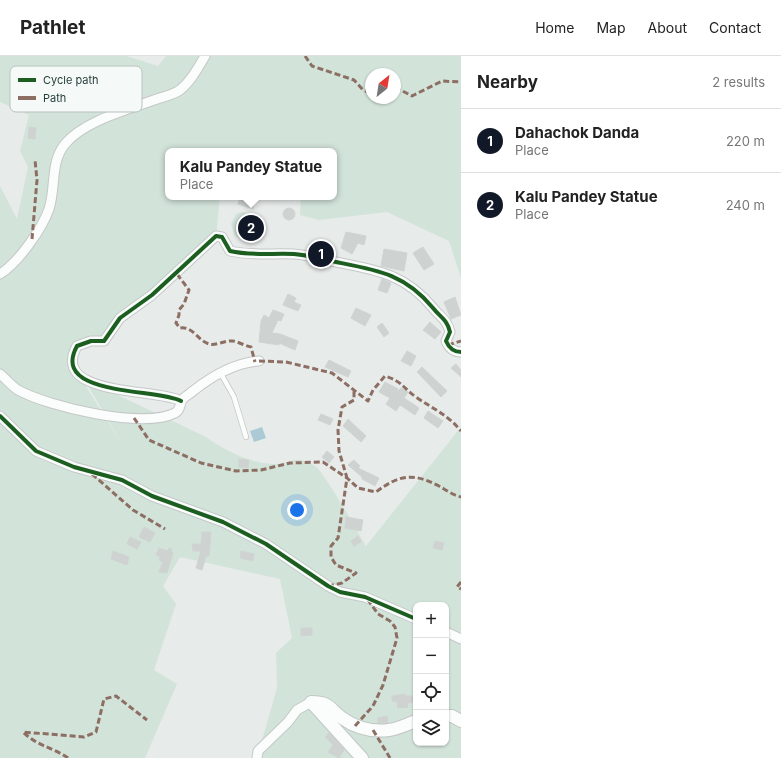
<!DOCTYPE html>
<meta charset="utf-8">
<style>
:root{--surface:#fff;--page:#f2f2f2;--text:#222;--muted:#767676;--line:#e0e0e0;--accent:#111827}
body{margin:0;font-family:Inter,sans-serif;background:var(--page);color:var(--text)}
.controls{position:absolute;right:12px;bottom:12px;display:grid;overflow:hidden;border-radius:8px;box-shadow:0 1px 3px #0004}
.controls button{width:36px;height:36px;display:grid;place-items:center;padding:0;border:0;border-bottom:1px solid var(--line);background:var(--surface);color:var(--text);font:20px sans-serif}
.compass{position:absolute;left:365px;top:12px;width:36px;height:36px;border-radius:50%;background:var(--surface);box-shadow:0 1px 3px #0004;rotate:30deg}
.you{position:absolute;left:297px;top:454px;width:14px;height:14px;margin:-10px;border:3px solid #fff;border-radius:50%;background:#1a73e8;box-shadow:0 0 0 6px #1a73e833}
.badge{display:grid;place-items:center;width:26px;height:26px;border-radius:50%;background:var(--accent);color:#fff;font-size:13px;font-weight:700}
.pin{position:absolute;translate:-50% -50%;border:2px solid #fff;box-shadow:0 1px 4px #0006}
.popup{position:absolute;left:165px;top:92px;width:172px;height:52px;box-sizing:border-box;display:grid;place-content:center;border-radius:8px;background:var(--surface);filter:drop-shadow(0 1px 3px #0005);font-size:13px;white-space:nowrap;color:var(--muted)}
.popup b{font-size:15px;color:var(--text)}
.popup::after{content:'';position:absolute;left:50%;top:100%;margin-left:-8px;border:8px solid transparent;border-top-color:var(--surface)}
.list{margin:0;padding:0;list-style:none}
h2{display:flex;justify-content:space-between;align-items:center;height:52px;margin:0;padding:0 16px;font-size:17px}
h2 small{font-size:13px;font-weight:400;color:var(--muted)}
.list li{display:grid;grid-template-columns:26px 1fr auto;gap:12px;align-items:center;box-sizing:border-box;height:64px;padding:0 16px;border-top:1px solid var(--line)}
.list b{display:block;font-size:15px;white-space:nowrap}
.list p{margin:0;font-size:13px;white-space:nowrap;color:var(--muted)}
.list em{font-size:13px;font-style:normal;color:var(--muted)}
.icon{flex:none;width:22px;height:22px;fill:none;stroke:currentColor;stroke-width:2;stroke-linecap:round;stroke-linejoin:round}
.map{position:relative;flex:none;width:461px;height:702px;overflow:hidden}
header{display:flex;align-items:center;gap:24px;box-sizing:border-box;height:56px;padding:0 20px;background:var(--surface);border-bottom:1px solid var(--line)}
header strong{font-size:19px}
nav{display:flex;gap:22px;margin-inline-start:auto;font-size:14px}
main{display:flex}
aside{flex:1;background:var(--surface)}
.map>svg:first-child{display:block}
.green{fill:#d2e3da;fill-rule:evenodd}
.water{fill:#acc9d6}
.building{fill:#ced2d1;stroke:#d0d4d3}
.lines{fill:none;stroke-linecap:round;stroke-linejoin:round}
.lane-casing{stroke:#c4c8c7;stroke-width:6}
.street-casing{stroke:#c4c8c7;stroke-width:11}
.secondary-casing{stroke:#c1c7c5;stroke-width:14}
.lane{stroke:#fbfcfc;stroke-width:4.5}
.street{stroke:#fbfcfc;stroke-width:9}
.secondary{stroke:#fbfcfc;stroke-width:12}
.quiet{stroke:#8d6e63;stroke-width:3;stroke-dasharray:6 3;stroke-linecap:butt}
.cycleway-casing{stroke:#f5faf8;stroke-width:6}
.cycleway{stroke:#1b5e20;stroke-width:4}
.key{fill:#f5faf8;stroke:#b7c2bf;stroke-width:1}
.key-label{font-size:11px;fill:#263e3b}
</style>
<header>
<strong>Pathlet</strong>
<nav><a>Home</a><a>Map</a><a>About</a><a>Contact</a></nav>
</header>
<main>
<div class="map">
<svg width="461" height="702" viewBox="0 0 461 702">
<rect width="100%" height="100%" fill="#e7ebea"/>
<path class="green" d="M0 0H127L158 10 166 0H461V222L449 185 387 156 319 164 300 159 301 141H334V95H168V141H220L216 180 120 262 104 285 77 290 72 308 122 388 84 323 204 380C223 393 248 407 272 408 292 408 294 397 315 410 323 414 359 478 366 490L461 371V702H257L277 632 276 597 292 582 280 523 180 501 163 530 176 548 154 614 177 628 145 702H0V130L17 163 28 111 20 95 29 59 0 46ZM371 18H395V42H371ZM416 549H446V687H416Z
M241 156 252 158 255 167 251 176 239 181 235 180 231 168 236 158Z"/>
<path class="water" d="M262 371 266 382 254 386 250 375Z"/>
<path class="building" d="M29 71 36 72 35 83 28 82Z
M240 141H255L253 153 238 148Z
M283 158a6 6 0 1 1 12 0a6 6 0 1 1-12 0Z
M346 176 366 180 364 189 358 187 352 198 341 192Z
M423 191 434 208 424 214 413 197Z
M384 193 407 197 404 215 381 210Z
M382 223 391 227 387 237 378 234Z
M288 238 296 242 294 246 301 249 298 255 283 249Z
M455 241 461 259 451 263 444 246Z
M356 252 371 259 365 270 351 262Z
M273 254 284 258 281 265 278 264 272 277 280 278 298 285 295 294 279 287V289L259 286 261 265 264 259 269 262Z
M430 266 441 276 435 283 423 274Z
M382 267 389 277 384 281 377 271Z
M407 295 416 300 411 310 401 305Z
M329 304 351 315 348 321 325 311Z
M456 308 461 314V321L451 312Z
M422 311 447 335 441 341 417 316Z
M385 326 398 333 397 336 401 332 408 336 404 342 419 352 415 359 400 349 396 355 386 348 390 342 379 336Z
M428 355 443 365 438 372 424 362Z
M321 358 333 363 330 369 318 364Z
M348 363 366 380 361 386 343 370Z
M327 395 334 401 329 407 322 401Z
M239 403 249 404 248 412 239 411Z
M354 404 360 410 358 412 379 422 375 430 362 423V421L348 409Z
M346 461 363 464 361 475 345 472Z
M144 471 155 477 150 486 139 481Z
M202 476H211L209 500H206L202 514 196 512 201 495H193L192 488H201Z
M358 480 361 486 354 490 351 485Z
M130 481 141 486 137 493 127 488Z
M435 485 444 487 442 494 433 492Z
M159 492 168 495 169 492 172 493 171 496 173 497 167 517 159 516 163 506 159 504 160 500 156 499Z
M113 495 129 501 127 509 111 503Z
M241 495 254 498 253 505 240 502Z
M301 572H312V579L301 580Z
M405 638 406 640H416V646L407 647 408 651 398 652 397 646 392 645V640Z
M387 660 388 667H378V662Z
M329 677 343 692 344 694 339 702 328 696 333 689 325 681Z"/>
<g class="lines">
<g class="lane-casing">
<path id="lane" d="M220 316 234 341 246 381"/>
</g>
<g class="street-casing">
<path id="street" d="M0 218C18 207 42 173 49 153 56 132 50 106 65 88 84 65 127 54 154 44 162 41 173 39 180 34 191 25 198 12 205 0
M0 318C6 323 12 330 18 334 49 351 143 373 175 357 181 354 179 349 182 344 184 341 190 338 193 335 212 320 234 307 259 305
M181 345C158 332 49 341 77 290L91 285H104L120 262 152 239 216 180 222 181 230 195C251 200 272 197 294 198 308 199 322 203 336 206 377 214 405 218 433 252 440 261 447 263 450 276L446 285C449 292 453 296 461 296
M0 360 36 395 74 411 122 424 152 440 223 466 266 488 328 530 340 536 365 541 416 563
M446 576 461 583
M257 702 258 695 288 666 297 654 311 646"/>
</g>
<g class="secondary-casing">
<path id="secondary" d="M446 660H452L461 665
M362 702 311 646C330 646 329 652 342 662 356 672 373 676 389 674 398 673 407 668 416 665"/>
</g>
<use href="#lane" class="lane"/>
<use href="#street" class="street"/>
<use href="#secondary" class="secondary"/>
<path class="quiet" d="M305 0 312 10 354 24 363 34 371 37
M395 31 412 40 442 25 461 26
M32 183 37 124 35 104
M177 218 189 234 184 248 179 254V259L176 267 180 272C193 270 197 284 209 288 216 290 225 284 233 285 239 286 245 290 251 291L255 306
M448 289 461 285
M259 305 286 306 332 317 368 345 373 334 385 320C403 326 402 331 416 341 433 353 447 358 461 375
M134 362 149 384 201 407 236 415 261 414 290 407 323 406 347 422 358 432 376 436C399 419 412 416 439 430 446 434 453 439 461 441
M92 418 133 454 165 473
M461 526 457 531 461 533
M328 530 342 527 356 517 336 509 331 501V490L338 482 347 422 339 395 338 374 342 351 354 344V335
M355 670 373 650 383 629 397 582 395 571 390 565 378 558 368 544
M373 674 390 702
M68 702C52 691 37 690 23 676L84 681 96 676 104 643 116 640 147 664"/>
<g class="cycleway-casing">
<path id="cycleway" d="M181 345C158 332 49 341 77 290L91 285H104L120 262 152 239 216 180 222 181 230 195C251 200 272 197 294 198 308 199 322 203 336 206 377 214 405 218 433 252 440 261 447 263 450 276L446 285C449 292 453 296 461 296
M0 360 36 395 74 411 122 424 152 440 223 466 266 488 328 530 340 536 365 541 416 563"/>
</g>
<use href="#cycleway" class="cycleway"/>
</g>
<rect x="10" y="10" width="132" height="46" rx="6" class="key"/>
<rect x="18" y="22" width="18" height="4" fill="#1b5e20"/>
<rect x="18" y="40" width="18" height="4" fill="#8d6e63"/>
<g class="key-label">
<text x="43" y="28">Cycle path</text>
<text x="43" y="46">Path</text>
</g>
</svg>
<div class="controls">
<button>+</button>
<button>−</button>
<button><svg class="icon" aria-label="locate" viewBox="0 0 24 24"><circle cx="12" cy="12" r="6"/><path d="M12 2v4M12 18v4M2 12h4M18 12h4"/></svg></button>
<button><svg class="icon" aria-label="layers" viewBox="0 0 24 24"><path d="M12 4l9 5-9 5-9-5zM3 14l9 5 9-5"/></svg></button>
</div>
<svg class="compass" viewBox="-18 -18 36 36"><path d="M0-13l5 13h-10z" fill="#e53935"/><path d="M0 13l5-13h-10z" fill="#767676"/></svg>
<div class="you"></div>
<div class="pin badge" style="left:321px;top:198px">1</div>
<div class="pin badge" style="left:251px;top:172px">2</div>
<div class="popup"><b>Kalu Pandey Statue</b>Place</div>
</div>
<aside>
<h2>Nearby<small>2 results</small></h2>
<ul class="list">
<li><span class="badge">1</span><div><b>Dahachok Danda</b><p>Place</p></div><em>220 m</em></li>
<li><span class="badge">2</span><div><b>Kalu Pandey Statue</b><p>Place</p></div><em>240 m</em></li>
</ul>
</aside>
</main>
